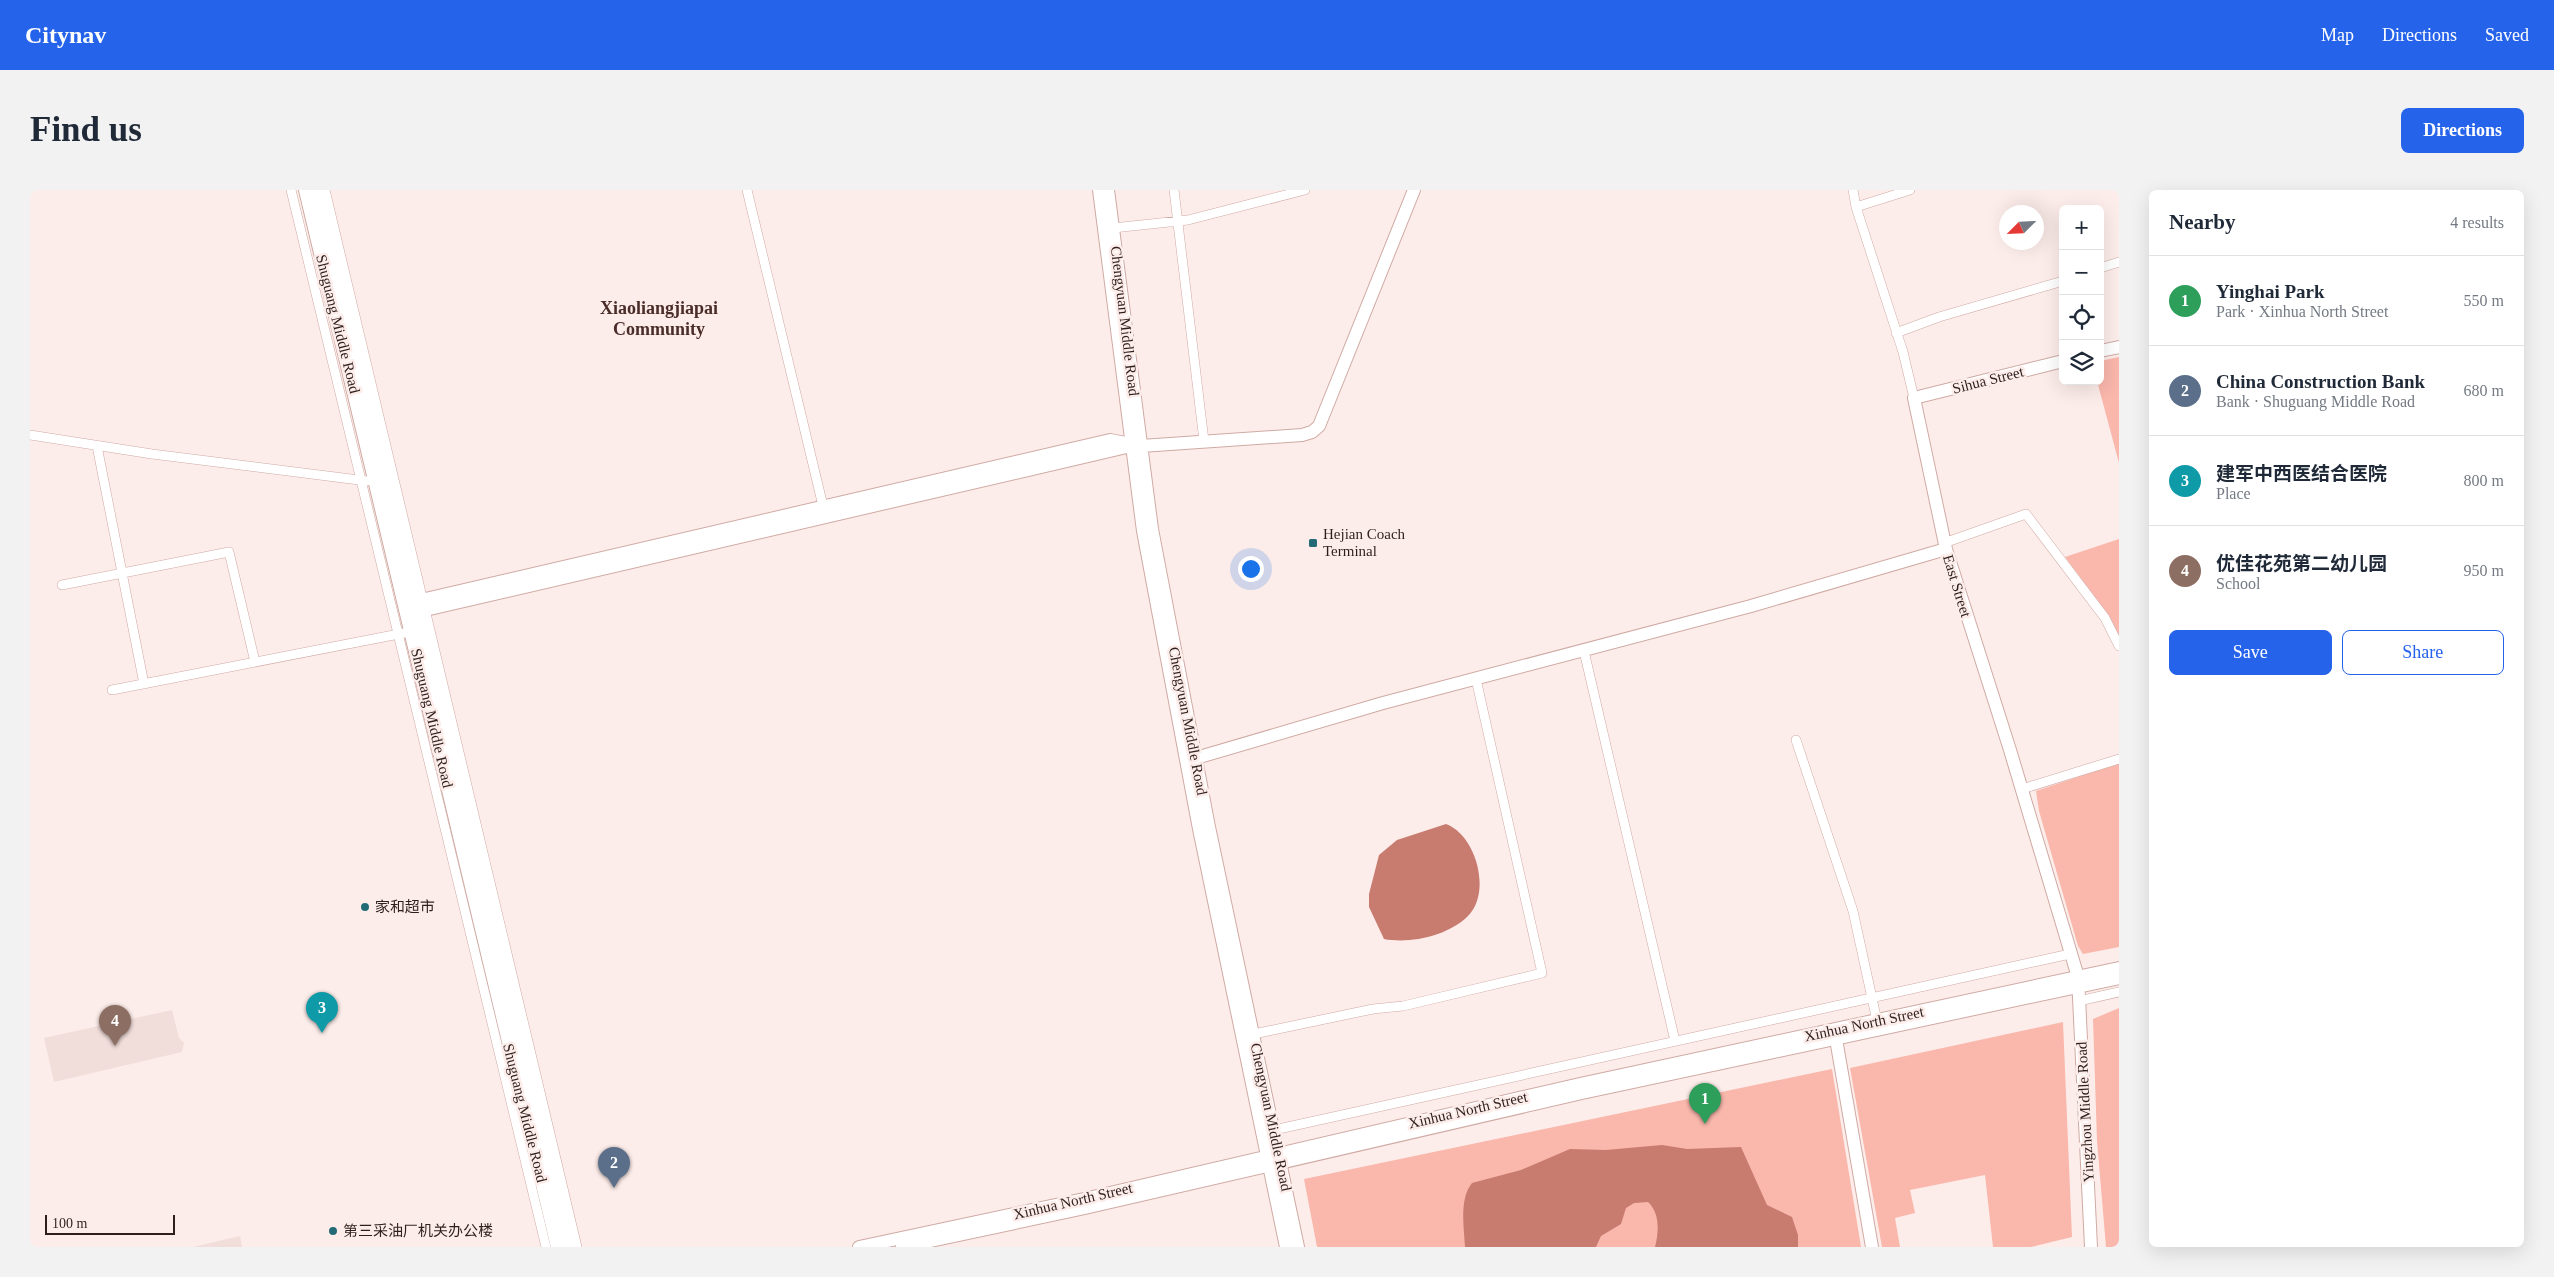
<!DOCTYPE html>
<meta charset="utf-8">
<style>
:root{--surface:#fff;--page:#f2f2f3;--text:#1f2937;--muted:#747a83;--line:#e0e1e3;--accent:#2563eb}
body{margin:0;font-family:"Times New Roman","Noto Sans SC",serif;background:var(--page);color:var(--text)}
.controls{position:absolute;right:15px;top:15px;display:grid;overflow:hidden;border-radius:8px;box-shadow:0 5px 20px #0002}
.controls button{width:45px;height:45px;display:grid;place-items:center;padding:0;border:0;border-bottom:1px solid var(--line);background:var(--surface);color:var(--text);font:25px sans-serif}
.compass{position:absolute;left:1969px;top:15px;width:45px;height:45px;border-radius:50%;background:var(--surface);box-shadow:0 5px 20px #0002;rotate:246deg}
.scale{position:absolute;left:15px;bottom:12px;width:130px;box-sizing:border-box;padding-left:5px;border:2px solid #2d1f1c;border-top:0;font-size:14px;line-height:18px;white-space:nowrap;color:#2d1f1c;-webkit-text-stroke:4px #fdedea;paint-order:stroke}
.you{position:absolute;left:1220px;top:378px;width:18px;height:18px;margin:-12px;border:4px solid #fff;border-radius:50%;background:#1a73e8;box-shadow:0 0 0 8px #1a73e833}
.badge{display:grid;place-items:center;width:32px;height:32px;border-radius:50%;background:var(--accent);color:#fff;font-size:16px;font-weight:700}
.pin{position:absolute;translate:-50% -41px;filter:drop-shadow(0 1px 2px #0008)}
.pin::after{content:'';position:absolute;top:26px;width:18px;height:15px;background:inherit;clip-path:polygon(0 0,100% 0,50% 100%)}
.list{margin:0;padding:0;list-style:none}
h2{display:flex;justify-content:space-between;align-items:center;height:65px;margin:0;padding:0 20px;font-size:21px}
h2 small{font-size:16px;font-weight:400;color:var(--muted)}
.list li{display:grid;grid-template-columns:32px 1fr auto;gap:15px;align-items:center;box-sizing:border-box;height:90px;padding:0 20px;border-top:1px solid var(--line)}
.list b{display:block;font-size:19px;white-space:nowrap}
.list p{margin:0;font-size:16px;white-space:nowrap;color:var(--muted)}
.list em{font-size:16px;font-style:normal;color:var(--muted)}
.actions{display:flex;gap:10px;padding:15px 20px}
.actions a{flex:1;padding:11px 0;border:1px solid var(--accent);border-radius:8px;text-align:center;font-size:18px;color:var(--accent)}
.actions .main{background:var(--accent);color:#fff}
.icon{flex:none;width:28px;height:28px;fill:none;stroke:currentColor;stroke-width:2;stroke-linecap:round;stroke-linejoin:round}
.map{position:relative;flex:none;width:2089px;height:1057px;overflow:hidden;border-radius:8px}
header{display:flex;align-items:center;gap:30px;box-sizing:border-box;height:70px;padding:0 25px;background:var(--accent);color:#fff}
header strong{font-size:24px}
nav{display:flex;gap:28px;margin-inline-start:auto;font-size:18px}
.intro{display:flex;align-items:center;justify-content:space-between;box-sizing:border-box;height:120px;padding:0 30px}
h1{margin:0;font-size:35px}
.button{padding:12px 22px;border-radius:8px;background:var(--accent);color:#fff;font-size:18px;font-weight:700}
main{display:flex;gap:30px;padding:0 30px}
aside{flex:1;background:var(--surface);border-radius:8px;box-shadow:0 5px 20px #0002}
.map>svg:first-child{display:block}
.built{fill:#f1ddda}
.green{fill:#fab7ac}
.water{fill:#c87b6f}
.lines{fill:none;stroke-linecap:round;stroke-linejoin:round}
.street-casing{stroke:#cfaaa4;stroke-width:10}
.secondary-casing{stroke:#cfaaa4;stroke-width:14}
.street{stroke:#fff;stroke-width:9}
.secondary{stroke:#fff;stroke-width:12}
.poi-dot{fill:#226b76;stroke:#fdedea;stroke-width:2}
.labels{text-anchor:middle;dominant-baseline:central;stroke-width:5;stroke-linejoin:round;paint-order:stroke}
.street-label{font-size:15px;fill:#2d1f1c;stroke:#fdedea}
.poi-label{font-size:15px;fill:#2d1f1c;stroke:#fdedea;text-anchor:start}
.quarter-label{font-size:18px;font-weight:bold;fill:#4a2c28;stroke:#fdedea}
</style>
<header>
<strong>Citynav</strong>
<nav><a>Map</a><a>Directions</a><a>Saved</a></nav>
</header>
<div class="intro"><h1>Find us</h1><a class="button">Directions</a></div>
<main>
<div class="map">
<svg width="2089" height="1057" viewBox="0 0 2089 1057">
<rect width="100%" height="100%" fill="#fdedea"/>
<path class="built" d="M142 820 149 848 154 853 152 862 24 892 14 848Z
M210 1046 212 1057H163Z"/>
<path class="green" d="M2089 167V273L2067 191H2070V171Z
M2089 349V447L2076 422 2035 367Z
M2089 573V757L2053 764 2048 756 2009 621 2006 601Z
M2089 818V1057H2076L2067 951 2063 829Z
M2033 832 2042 1047 2001 1057H1963L1955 985 1880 1000 1885 1023 1865 1028 1870 1057H1852L1820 878Z
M1802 879 1831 1057H1287L1274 989Z"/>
<path class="water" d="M1416 634C1446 645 1462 702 1438 726 1418 746 1380 754 1354 749L1339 717V704L1349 665 1367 650Z
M1632 955 1657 959 1711 957 1737 1015 1762 1027 1768 1045V1057H1625C1629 1042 1630 1023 1618 1012L1604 1013 1596 1018 1591 1034 1571 1046 1566 1057H1435C1434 1038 1429 1009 1442 993L1491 980 1540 959 1576 960Z"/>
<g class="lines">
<g class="street-casing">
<path id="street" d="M261 0 516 1057
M295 0 547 1057
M717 0 793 316
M1144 0 1174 251
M1823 0 1826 17 1873 162 1884 208
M1826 17 1880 0
M1083 38 1158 30 1275 0
M2070 78 2089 72
M1866 143 1909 127 2033 91
M0 245 122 264 337 291
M67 256 114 494
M1914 353 1996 324 2075 428 2089 456
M32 395 199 362 225 472
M1554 461 1645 851
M82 500 374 443
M1766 550 1823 721 1847 831
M1992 599 2089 569
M2049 811 2089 802
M1224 844 1343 819 1373 816 1512 783 1446 489
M1244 940 2040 764"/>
</g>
<g class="secondary-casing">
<path id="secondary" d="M275 0 527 1057
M285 0 537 1057
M1069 0 1113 341 1169 639 1256 1057
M1078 0 1122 339 1179 637 1268 1057
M2070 161 2089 157
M2033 171 1884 208 1916 359 1980 560 2048 787 2061 1057
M374 414 1080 250 1111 256 1272 245 1282 242 1289 236 1384 0
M378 424 1101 256
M1166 568 1353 513 1721 416 1916 359
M1806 849 1842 1057
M829 1057 1054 1009 1550 894 2089 778
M872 1057 1055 1018 1552 903 2089 788"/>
</g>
<use href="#street" class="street"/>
<use href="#secondary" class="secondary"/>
</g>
<g class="poi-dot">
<rect x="1278" y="348" width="10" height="10" rx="2.5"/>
<circle cx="335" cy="717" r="5"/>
<circle cx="303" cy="1041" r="5"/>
</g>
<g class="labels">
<g class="street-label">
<text transform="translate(1095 131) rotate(83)">Chengyuan Middle Road</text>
<text transform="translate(308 134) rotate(76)">Shuguang Middle Road</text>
<text transform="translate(1958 190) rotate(-14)">Sihua Street</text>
<text transform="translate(1927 396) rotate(73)">East Street</text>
<text transform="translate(402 528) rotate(77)">Shuguang Middle Road</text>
<text transform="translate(1158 531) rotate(79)">Chengyuan Middle Road</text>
<text transform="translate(1834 834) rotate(-12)">Xinhua North Street</text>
<text transform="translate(1438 920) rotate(-13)">Xinhua North Street</text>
<text transform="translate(2055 922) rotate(-93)">Yingzhou Middle Road</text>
<text transform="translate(495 923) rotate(76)">Shuguang Middle Road</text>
<text transform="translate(1241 927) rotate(78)">Chengyuan Middle Road</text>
<text transform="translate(1043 1011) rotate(-13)">Xinhua North Street</text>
</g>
<g class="poi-label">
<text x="1293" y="344">Hejian Coach<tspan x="1293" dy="17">Terminal</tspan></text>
<text x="345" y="717">家和超市</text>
<text x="313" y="1041">第三采油厂机关办公楼</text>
</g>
<g class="quarter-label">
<text x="629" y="118">Xiaoliangjiapai<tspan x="629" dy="21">Community</tspan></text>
</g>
</g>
</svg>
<div class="controls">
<button>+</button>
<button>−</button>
<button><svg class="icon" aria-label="locate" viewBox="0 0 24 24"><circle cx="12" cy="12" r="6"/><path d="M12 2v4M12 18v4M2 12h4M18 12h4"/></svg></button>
<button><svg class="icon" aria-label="layers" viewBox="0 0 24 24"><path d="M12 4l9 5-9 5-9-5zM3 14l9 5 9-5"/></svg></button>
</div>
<svg class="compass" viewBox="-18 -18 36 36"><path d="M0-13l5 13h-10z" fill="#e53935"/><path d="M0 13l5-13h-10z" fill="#747a83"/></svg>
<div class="scale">100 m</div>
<div class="you"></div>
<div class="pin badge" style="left:1675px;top:934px;background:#2e9e5b">1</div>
<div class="pin badge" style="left:584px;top:998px;background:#5c6f8a">2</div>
<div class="pin badge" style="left:292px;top:843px;background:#0f9aa8">3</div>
<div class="pin badge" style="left:85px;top:856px;background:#8d6e63">4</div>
</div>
<aside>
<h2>Nearby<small>4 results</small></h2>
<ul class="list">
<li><span class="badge" style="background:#2e9e5b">1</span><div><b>Yinghai Park</b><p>Park · Xinhua North Street</p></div><em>550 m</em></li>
<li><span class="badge" style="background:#5c6f8a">2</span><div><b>China Construction Bank</b><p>Bank · Shuguang Middle Road</p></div><em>680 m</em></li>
<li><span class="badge" style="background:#0f9aa8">3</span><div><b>建军中西医结合医院</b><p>Place</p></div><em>800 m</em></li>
<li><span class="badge" style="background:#8d6e63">4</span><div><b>优佳花苑第二幼儿园</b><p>School</p></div><em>950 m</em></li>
</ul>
<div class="actions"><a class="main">Save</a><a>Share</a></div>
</aside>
</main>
